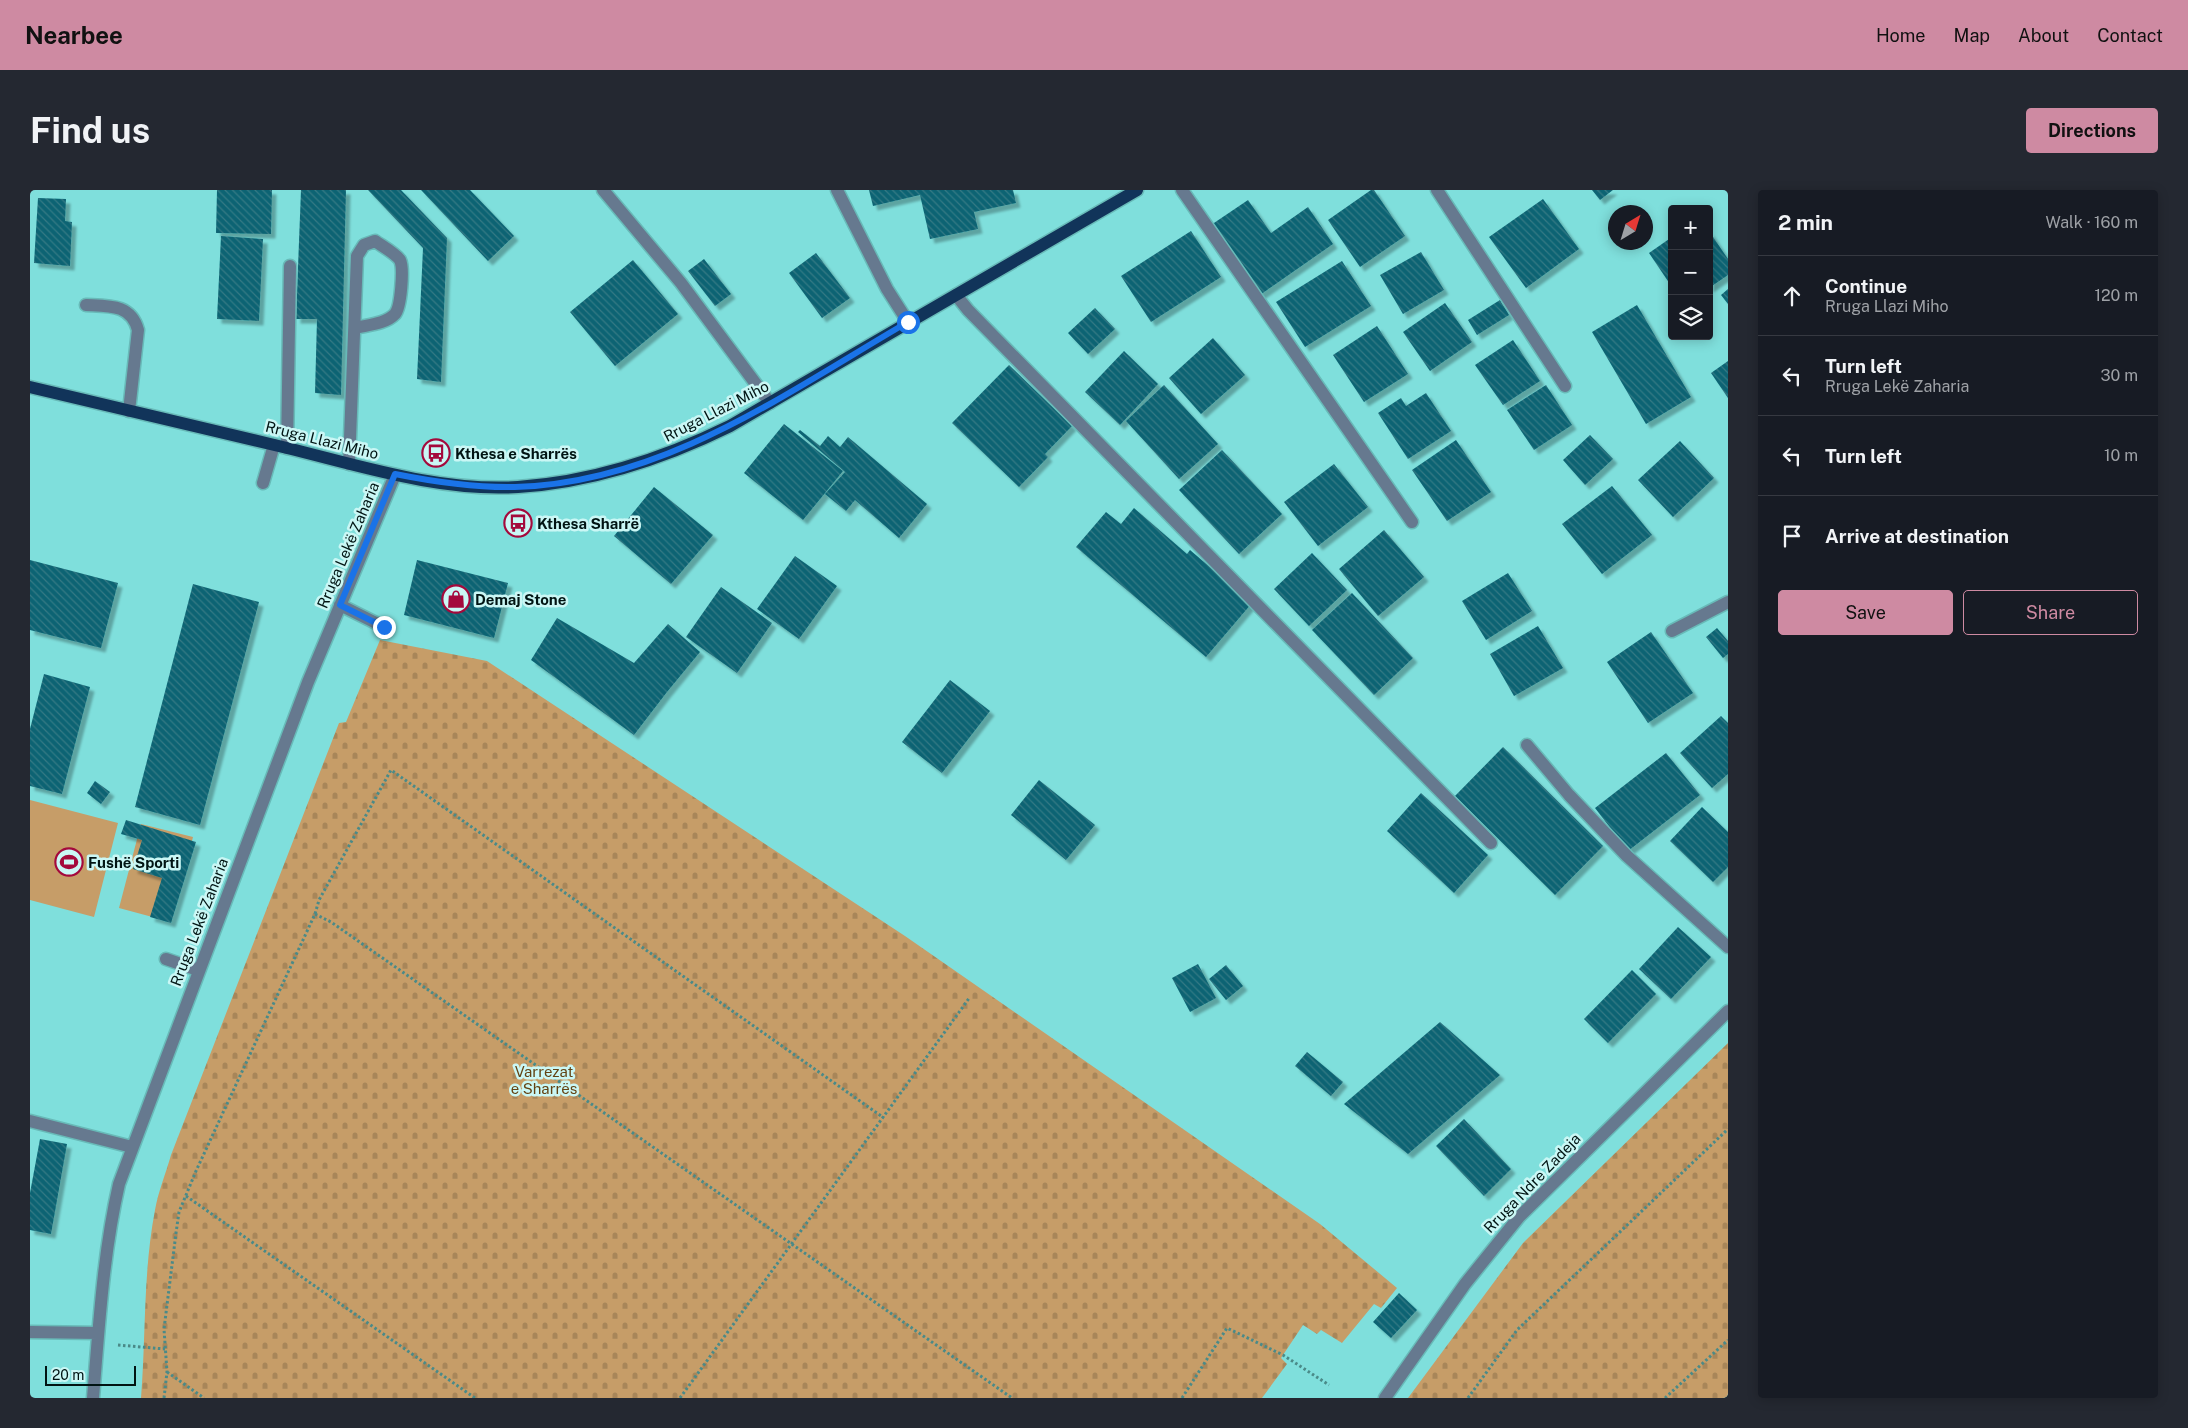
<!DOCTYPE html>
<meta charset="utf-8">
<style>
:root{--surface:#171b24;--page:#242831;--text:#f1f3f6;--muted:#9ea1a6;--line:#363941;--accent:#ce8aa2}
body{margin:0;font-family:"Public Sans",sans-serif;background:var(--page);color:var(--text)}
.controls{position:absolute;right:15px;top:15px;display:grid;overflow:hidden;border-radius:5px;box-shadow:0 2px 12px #0003}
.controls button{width:45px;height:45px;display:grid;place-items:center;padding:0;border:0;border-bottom:1px solid var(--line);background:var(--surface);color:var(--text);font:25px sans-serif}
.compass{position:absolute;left:1578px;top:15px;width:45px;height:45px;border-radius:50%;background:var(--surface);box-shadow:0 2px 12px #0003;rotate:38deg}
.scale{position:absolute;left:15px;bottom:12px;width:91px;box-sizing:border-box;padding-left:5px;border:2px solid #011413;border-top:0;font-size:14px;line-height:18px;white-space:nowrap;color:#011413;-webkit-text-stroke:4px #caf7f5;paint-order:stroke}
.stop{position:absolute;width:15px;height:15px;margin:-11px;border:4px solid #1a73e8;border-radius:50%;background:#fff}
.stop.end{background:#1a73e8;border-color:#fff;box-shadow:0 1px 5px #0008}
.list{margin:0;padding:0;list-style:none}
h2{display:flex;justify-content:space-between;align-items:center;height:65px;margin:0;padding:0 20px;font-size:21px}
h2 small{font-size:16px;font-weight:400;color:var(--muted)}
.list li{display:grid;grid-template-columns:32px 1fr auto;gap:15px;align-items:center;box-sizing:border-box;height:80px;padding:0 20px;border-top:1px solid var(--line)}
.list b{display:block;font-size:19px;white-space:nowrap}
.list p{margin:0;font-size:16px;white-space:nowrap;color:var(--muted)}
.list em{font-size:16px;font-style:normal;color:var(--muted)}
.actions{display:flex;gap:10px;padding:15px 20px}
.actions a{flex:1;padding:11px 0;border:1px solid var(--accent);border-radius:5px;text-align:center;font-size:18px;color:var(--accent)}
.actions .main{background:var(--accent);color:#111}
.icon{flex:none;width:28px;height:28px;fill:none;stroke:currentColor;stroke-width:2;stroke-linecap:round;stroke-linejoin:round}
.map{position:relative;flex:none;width:1698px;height:1208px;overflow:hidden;border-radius:5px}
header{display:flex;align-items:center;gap:30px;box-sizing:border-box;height:70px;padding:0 25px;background:var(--accent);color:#111}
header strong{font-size:24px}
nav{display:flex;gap:28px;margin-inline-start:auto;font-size:18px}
.intro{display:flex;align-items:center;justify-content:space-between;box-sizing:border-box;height:120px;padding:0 30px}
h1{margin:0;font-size:35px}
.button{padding:12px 22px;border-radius:5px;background:var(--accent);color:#111;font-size:18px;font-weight:700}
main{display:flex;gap:30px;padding:0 30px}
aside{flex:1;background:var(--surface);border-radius:5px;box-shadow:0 2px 12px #0003}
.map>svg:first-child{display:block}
.grass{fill:#c69d68}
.cemetery{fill:url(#cemetery-stones)}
.building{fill:url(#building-back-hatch);filter:url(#shadow)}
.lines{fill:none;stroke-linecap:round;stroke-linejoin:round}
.minor-casing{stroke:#68bab8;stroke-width:15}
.major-casing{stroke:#68bab8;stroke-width:15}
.path{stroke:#4a8a88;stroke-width:3;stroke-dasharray:2.5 2.5;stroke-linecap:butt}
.minor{stroke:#66798f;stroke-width:12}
.major{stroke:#11345a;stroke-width:12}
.route{stroke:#1a73e8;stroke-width:6}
.labels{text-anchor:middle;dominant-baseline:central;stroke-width:5;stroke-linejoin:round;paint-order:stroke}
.street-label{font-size:15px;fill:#011413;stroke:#caf7f5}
.poi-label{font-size:15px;font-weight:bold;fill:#011413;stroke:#caf7f5;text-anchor:start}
.park-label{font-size:15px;fill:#634212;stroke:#caf7f5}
</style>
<header>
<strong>Nearbee</strong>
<nav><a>Home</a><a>Map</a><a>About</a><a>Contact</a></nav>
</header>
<div class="intro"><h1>Find us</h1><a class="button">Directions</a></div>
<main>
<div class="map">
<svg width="1698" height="1208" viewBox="0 0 1698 1208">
<defs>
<pattern id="cemetery-stones" width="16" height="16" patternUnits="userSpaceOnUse" patternTransform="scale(1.25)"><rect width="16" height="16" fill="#c69d68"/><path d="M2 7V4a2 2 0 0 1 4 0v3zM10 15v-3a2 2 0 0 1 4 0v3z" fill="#a88659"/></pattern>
<pattern id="building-back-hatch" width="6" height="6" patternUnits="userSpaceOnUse" patternTransform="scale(1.25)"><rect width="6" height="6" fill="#0c6473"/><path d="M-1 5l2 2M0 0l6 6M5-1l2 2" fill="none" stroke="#367984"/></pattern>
<filter id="shadow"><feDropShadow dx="4.5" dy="4.5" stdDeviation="1" flood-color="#0004"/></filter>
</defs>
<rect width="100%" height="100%" fill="#7fdfdc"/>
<path class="grass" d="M0 610 88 633 64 727 0 710Z
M111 634 163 647 141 732 89 718Z"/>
<path class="cemetery" d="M350 450 457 471 875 746 1290 1034 1367 1098 1351 1118 1344 1114 1312 1153 1291 1140 1287 1144 1273 1135 1251 1168 1257 1174 1232 1208H111C116 1146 113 1082 125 1020 128 1002 136 983 141 965L309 533 316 532Z
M1698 853V1208H1378L1493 1053Z"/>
<path class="building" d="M187 0H242L241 44 186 43Z
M271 0H316L311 205 285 203 287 129H266Z
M338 0H371L417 48 411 192 387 189 393 58Z
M391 0H440L484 46 458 71Z
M839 0H983L986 13 944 22 948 39 900 49 890 5 843 16Z
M1341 0H1344L1375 46 1330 77 1298 30Z
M1562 0H1583L1570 10Z
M8 8 36 9 35 31 42 32 40 76 4 73Z
M1513 9 1549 59 1496 98 1459 47Z
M1218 10 1241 43 1278 17 1303 54 1230 105 1181 35Z
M1161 41 1191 87 1121 132 1091 86Z
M1679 41 1698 69V85L1679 98Z
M191 46 233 49 229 131 187 129Z
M1642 47V97L1619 63Z
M1391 62 1414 100 1373 124 1350 85Z
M786 63 820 108 792 128 759 83Z
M674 69 701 104 685 116 658 81Z
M603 70 648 124 585 176 540 122Z
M1312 71 1341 116 1275 157 1246 112Z
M1698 99V114L1691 105Z
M1470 110 1479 125 1447 145 1438 130Z
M1415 113 1442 152 1400 181 1373 142Z
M1607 115 1661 207 1616 234 1562 142Z
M1065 118 1085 139 1058 164 1038 143Z
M1347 136 1378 184 1334 212 1303 165Z
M1183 148 1215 185 1171 224 1139 188Z
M1483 150 1510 191 1473 215 1445 175Z
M1094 161 1128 194 1090 235 1055 202Z
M1698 171V208L1681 183Z
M979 175 1042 236 1015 264 1018 267 989 297 922 233Z
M1134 195 1188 254 1149 289 1096 231Z
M1516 195 1542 235 1504 260 1477 220Z
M1396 203 1421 241 1378 269 1348 223 1371 208 1376 216Z
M754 234 813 281 773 330 714 283Z
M770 240 790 256 798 246 810 257 818 247 897 314 869 348 825 310 816 321 795 304 815 282 768 242Z
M1560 245 1583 269 1555 295 1533 270Z
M1426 250 1461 302 1417 331 1382 280Z
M1650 251 1684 288 1643 327 1608 290Z
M1192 260 1252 324 1209 364 1149 300Z
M1304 274 1338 317 1288 356 1254 312Z
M1582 296 1622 345 1572 384 1532 334Z
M624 297 683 345 641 394 584 346Z
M1104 318 1157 364 1160 360 1222 413 1176 467 1046 357 1076 322 1091 334Z
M1354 340 1394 387 1348 426 1309 379Z
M1282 363 1317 400 1279 436 1244 399Z
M765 366 807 396 769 449 727 419Z
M0 370 88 393 71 458 0 440Z
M387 370 478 393 464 448 374 425Z
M1478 383 1502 421 1456 450 1432 411Z
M163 394 229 412 170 635 105 617Z
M691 397 742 433 707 483 656 447Z
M1322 403 1383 468 1344 505 1282 440Z
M527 428 604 473 638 434 670 462 637 502 604 545 501 470Z
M1508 436 1533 478 1484 506 1460 464Z
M1687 438 1698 451V464L1693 468 1676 447Z
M1621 442 1663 503 1618 533 1577 472Z
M14 484 60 497 32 604 0 596V539Z
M920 490 960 521 912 583 872 552Z
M1691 526 1698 533V584L1682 598 1650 563Z
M1473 557 1573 656 1525 705 1425 606Z
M1636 563 1670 605 1598 661 1565 618Z
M1009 590 1065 635 1036 670 981 625Z
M65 591 80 602 71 614 57 603Z
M1391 603 1458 665 1424 703 1357 641Z
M1672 617 1698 642V677L1683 692 1640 651Z
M96 630 166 652 141 733 120 727 132 688 103 679 112 650 91 644Z
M1648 737 1681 767 1641 809 1609 779Z
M1168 774 1186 808 1160 822 1142 788Z
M1196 775 1213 796 1196 810 1179 789Z
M1602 780 1626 804 1578 853 1554 829Z
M1410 832 1470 885 1378 964 1314 914Z
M1277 862 1313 892 1301 906 1265 876Z
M1434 929 1481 979 1454 1006 1406 956Z
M10 949 37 954 21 1044 0 1040V1003Z
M1369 1103 1387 1120 1361 1148 1343 1132Z"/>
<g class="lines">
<g class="minor-casing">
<path id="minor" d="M573 0 651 93 740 213
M807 0 857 99 878 132
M1152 0 1382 332
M1407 0 1535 196
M926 105 938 120 1461 653
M56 115C79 116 101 114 108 140L99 221
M257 258 260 76
M319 274 327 66 334 55 345 51C352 56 365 63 370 70 374 78 371 117 365 124 356 134 337 135 325 138
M233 293 244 255
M310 415 354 437
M1642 441 1698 412
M1497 555 1539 605 1597 666 1698 757
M136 769 168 780
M0 931 102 957
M0 1142 68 1143
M63 1208C69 1136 73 1064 89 994L278 492 365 285
M1355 1208 1435 1094 1489 1027 1698 821"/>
</g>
<g class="major-casing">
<path id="major" d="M0 197C86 218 172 237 257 258 331 276 411 302 488 297 562 292 633 269 700 236L1107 0"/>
</g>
<path class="path" d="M285 724 301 732 982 1208
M156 1006 445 1208
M88 1155 135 1159
M137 1182 174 1208
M134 1208 137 1182 134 1139 146 1043 149 1022 166 981 285 724 289 710 361 580 854 928
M650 1208 940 807
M1152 1208 1197 1138 1253 1165 1299 1195
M1438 1208 1487 1140 1698 939
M1635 1208 1698 1150"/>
<use href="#minor" class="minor"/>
<use href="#major" class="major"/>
</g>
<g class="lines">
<path class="route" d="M354 437 310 415 365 284C405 292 445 298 485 297 633 293 756 203 878 132"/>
</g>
<defs>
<g id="bus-ring" transform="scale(1.4375)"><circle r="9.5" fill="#caf7f5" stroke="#a4093c" stroke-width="1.5"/><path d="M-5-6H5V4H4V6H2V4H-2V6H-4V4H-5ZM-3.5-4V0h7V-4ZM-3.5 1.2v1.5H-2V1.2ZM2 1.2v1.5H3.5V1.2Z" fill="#a4093c"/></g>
<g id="shop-ring" transform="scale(1.4375)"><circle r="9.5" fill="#caf7f5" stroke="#a4093c" stroke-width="1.5"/><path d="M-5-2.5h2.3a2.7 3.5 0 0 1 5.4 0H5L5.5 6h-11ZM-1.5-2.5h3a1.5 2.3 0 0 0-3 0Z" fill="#a4093c"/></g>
<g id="stadium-ring" transform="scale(1.4375)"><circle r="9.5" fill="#caf7f5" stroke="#a4093c" stroke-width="1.5"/><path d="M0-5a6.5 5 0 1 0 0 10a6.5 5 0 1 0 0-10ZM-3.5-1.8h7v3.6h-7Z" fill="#a4093c"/></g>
</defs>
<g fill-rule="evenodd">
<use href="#bus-ring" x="406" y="263"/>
<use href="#bus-ring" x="488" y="333"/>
<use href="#shop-ring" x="426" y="409"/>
<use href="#stadium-ring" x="39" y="672"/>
</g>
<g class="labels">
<g class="street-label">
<text transform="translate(686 221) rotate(-27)">Rruga Llazi Miho</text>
<text transform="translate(292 250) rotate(14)">Rruga Llazi Miho</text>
<text transform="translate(318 355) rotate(-67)">Rruga Lekë Zaharia</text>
<text transform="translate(169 732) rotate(-69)">Rruga Lekë Zaharia</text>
<text transform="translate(1502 993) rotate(-46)">Rruga Ndre Zadeja</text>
</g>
<g class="poi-label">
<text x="425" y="263">Kthesa e Sharrës</text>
<text x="507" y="333">Kthesa Sharrë</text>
<text x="445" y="409">Demaj Stone</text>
<text x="58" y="672">Fushë Sporti</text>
</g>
<g class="park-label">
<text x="514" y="881">Varrezat<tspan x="514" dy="17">e Sharrës</tspan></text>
</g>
</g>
</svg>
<div class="controls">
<button>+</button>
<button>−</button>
<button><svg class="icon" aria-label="layers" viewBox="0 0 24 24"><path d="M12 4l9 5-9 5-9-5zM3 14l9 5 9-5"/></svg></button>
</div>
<svg class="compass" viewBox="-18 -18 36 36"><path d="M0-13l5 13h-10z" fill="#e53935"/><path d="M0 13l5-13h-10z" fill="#9ea1a6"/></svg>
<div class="scale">20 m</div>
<div class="stop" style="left:878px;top:132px"></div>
<div class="stop end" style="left:354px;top:437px"></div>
</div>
<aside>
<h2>2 min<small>Walk · 160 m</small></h2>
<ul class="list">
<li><svg class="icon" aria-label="ahead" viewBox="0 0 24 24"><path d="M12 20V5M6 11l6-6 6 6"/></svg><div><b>Continue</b><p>Rruga Llazi Miho</p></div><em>120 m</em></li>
<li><svg class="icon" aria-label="left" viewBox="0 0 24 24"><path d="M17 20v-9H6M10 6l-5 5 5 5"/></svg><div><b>Turn left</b><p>Rruga Lekë Zaharia</p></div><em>30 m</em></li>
<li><svg class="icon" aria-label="left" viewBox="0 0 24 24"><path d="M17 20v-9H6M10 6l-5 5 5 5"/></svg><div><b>Turn left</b></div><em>10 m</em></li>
<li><svg class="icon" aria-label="arrive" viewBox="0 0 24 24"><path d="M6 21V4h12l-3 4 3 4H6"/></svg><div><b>Arrive at destination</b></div></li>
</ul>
<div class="actions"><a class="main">Save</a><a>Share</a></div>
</aside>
</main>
